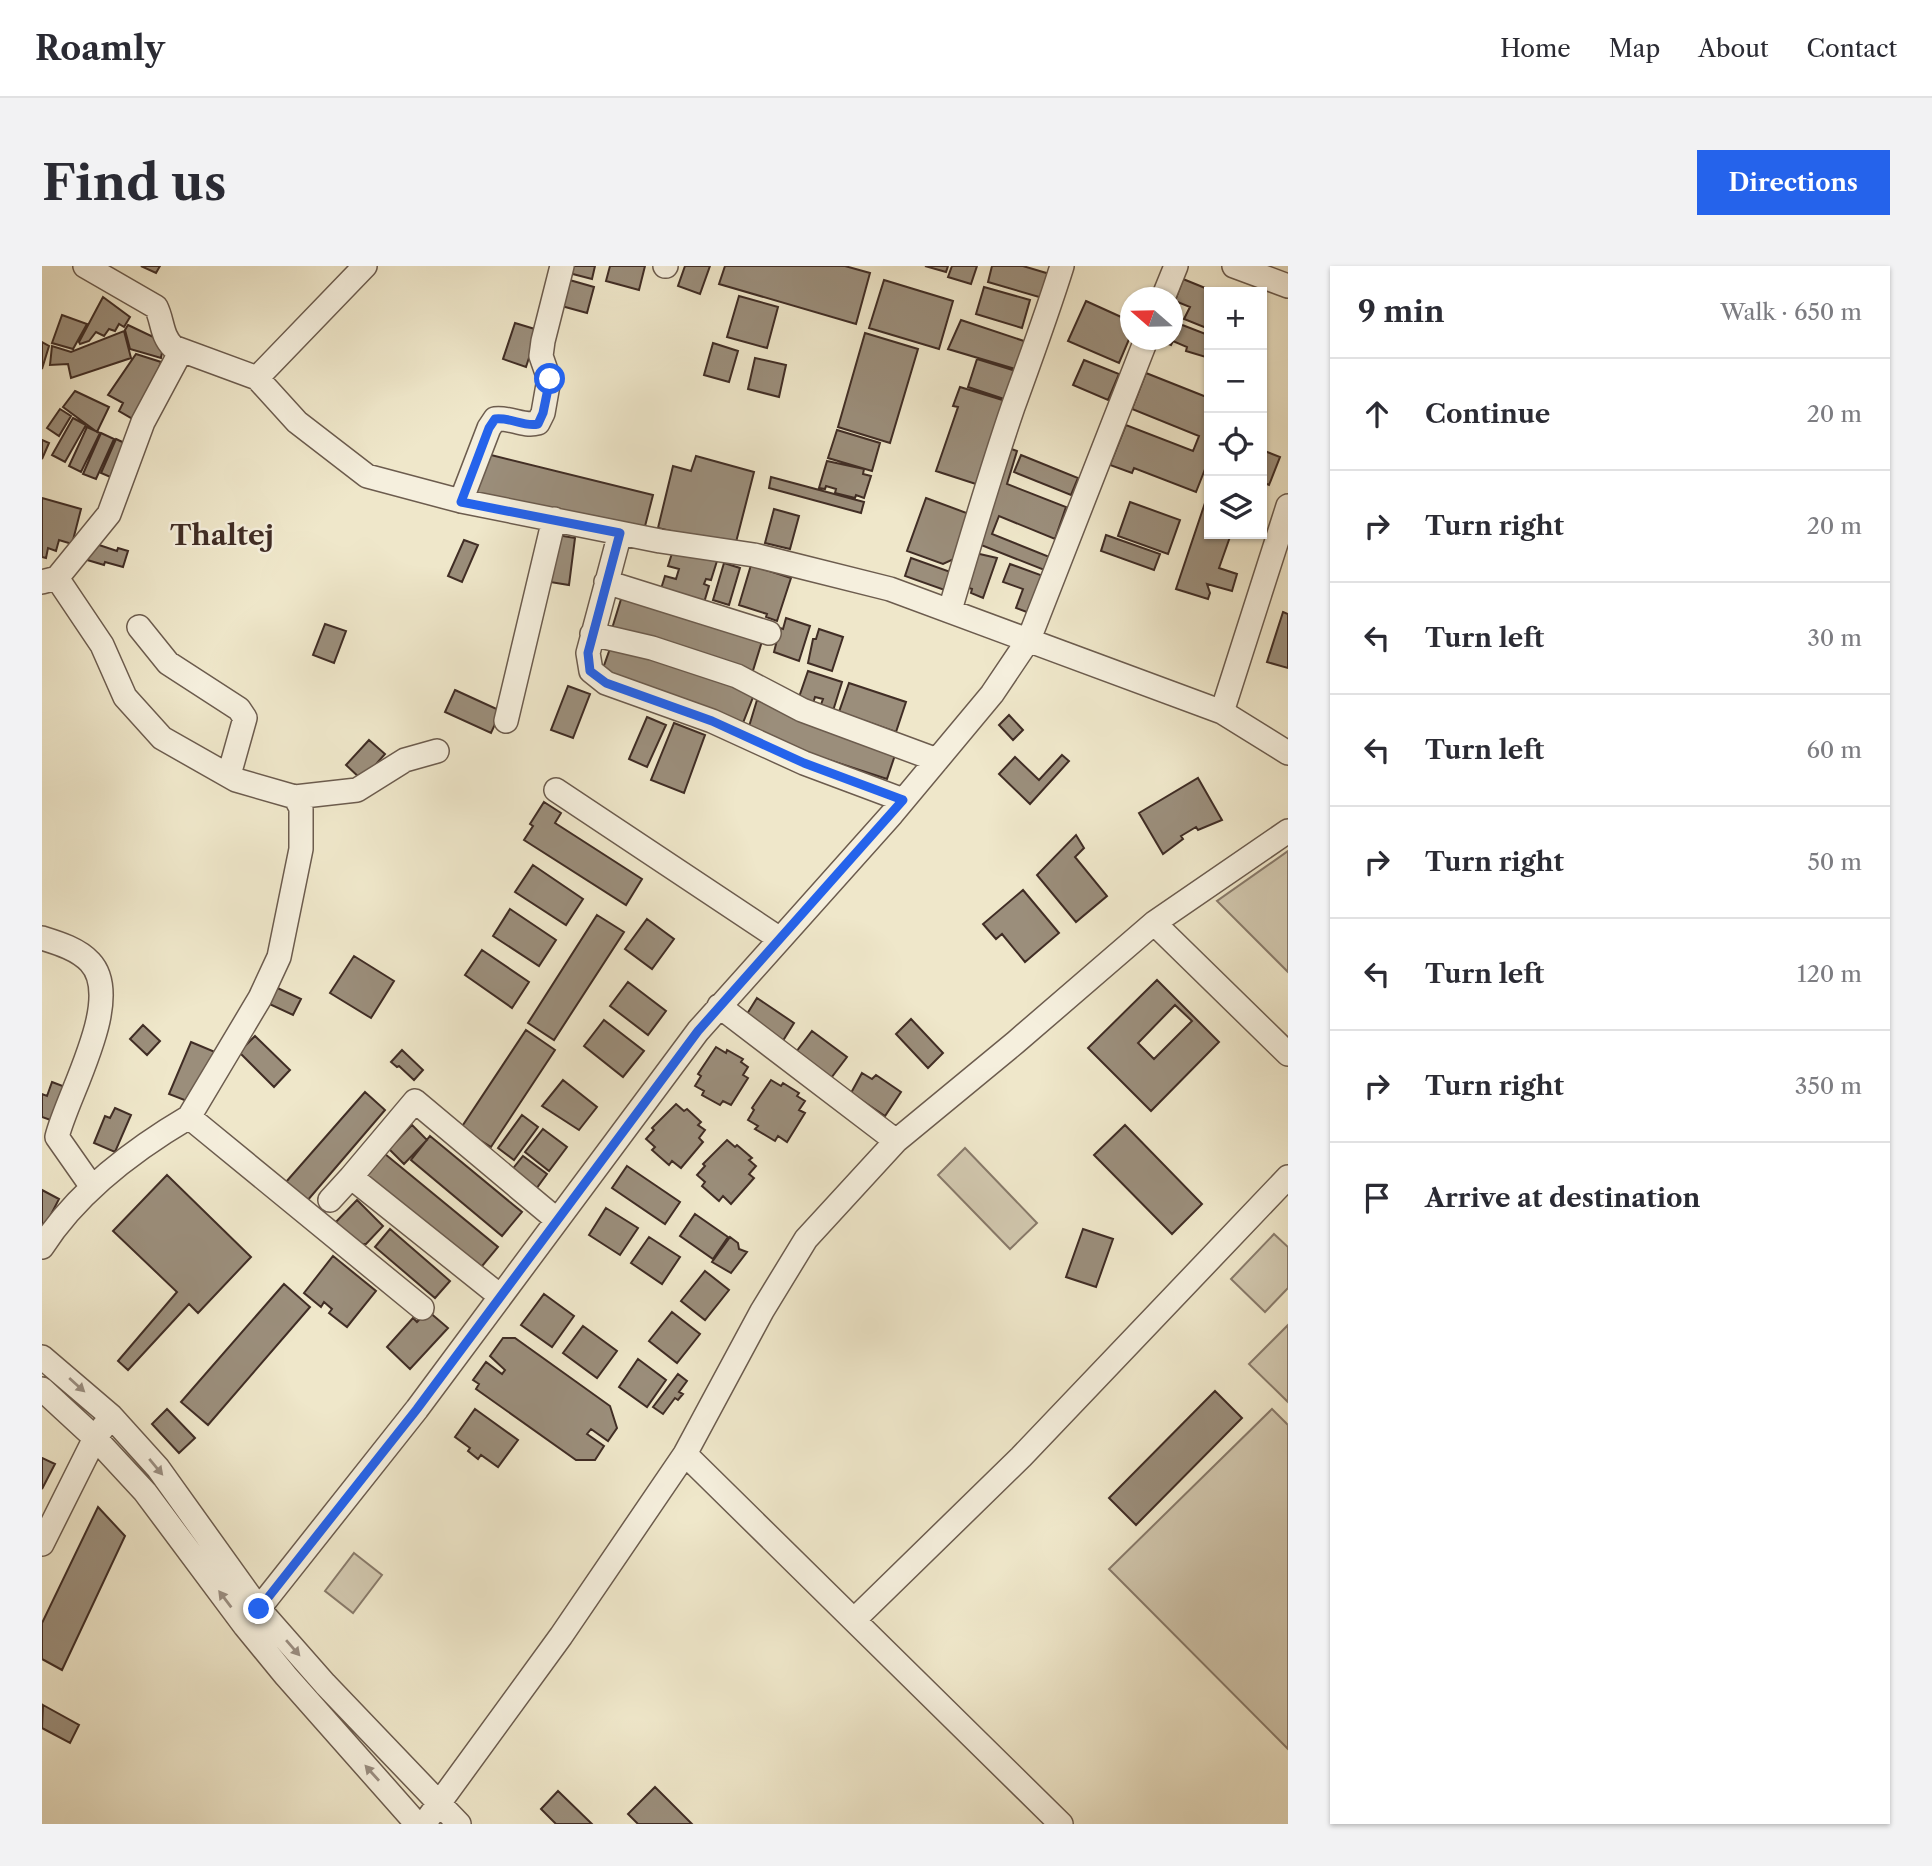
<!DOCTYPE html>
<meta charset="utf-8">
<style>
:root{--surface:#fff;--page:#f2f2f3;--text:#2b2b33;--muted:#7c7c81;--line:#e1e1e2;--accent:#2563eb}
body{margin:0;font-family:"Libre Caslon Text",serif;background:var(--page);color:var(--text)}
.controls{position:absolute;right:21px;top:21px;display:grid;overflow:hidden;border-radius:0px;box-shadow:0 2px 5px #0004}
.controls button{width:63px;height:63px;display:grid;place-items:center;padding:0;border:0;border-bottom:2px solid var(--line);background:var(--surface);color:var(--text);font:35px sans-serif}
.compass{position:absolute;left:1078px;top:21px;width:63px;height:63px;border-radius:50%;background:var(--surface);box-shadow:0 2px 5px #0004;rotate:290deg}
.stop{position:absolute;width:21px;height:21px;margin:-16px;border:5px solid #2563eb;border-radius:50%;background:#fff}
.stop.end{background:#2563eb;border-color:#fff;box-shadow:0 2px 7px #0008}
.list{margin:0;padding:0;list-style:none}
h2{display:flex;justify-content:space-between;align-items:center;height:91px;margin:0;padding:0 28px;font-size:30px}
h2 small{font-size:23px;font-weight:400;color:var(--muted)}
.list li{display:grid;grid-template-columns:46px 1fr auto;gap:21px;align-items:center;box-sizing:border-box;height:112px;padding:0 28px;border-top:2px solid var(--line)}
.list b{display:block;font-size:26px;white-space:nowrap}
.list em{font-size:23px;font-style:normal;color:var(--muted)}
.icon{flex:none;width:38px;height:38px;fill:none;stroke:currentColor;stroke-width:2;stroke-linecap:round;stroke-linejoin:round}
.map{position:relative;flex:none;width:1246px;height:1558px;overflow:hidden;border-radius:0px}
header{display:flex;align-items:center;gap:42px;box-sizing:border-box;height:98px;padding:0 35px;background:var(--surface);border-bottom:2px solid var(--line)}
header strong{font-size:33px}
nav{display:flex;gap:38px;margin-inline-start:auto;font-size:24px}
.intro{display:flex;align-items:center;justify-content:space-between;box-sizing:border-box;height:168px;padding:0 42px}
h1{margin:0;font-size:49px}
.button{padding:18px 32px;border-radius:0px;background:var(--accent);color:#fff;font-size:24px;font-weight:700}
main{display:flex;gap:42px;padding:0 42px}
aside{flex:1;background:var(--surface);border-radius:0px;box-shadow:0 2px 5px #0004}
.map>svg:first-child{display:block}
.green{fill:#d1c7ae;stroke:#887a6a;stroke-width:2}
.building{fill:#9b8e7b;stroke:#402d25;stroke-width:2;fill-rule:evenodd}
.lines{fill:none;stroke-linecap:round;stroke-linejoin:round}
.minor-casing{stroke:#6c5c4e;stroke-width:26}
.minor{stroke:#f5efdd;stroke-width:23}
.oneway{fill:#9a8e81}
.route{stroke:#2563eb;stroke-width:9}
.labels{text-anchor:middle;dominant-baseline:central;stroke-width:5;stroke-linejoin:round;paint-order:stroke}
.district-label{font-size:28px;font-weight:bold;fill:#402d25;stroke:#f5efdd}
</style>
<header>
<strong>Roamly</strong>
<nav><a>Home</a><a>Map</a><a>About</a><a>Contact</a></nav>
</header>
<div class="intro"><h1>Find us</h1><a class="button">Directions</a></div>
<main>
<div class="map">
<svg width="1246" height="1558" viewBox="0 0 1246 1558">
<rect width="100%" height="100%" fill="#efe7ca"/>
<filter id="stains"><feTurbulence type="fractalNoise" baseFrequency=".00286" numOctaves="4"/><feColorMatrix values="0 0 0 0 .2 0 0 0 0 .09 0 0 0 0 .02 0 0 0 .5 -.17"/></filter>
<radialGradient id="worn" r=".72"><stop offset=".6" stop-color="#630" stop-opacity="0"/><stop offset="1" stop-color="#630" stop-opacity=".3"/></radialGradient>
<path class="green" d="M1246 585V706L1175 635Z
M923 882 995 957 968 983 896 909Z
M1232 968 1246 981V1022L1223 1046 1189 1013Z
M1246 1059V1136L1207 1098Z
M1230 1143 1246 1159V1483L1067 1303Z
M312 1287 340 1309 311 1347 283 1325Z"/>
<path class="building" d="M99 0H118L114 7Z
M525 0H553L550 13 523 6Z
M568 0H603L597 24 564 15Z
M643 0H668L658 28 636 20Z
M683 0H803L828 7 814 58 677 18Z
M883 0H906L904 6Z
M910 0H935L929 18 906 11Z
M950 0H981L1011 9 1004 33 946 16Z
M524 13 552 21 545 47 516 39Z
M1141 13 1173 26H1167V63L1142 53 1148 41 1133 35Z
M842 14 911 35 897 83 827 62Z
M942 21 988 34 980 62 934 48Z
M697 30 736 41 725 82 685 71Z
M61 31 88 51 82 61 77 58 73 65 67 63 62 70 54 66 47 75 38 78 37 76Z
M1044 35 1088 55V71L1077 97 1026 75Z
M20 49 45 58 31 83 10 77Z
M919 54 991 78 983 106 906 83Z
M1130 55 1166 69 1167 67V92L1144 85 1145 81 1131 75 1129 79 1116 74H1130Z
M473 57 496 64 484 101 461 93Z
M86 59 122 76 119 92 88 83 83 64Z
M82 65 89 92 29 112 26 98 8 99 10 80 29 86Z
M823 67 876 83 848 177 796 161Z
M0 76 7 80 0 103Z
M671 77 696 85 687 116 662 109Z
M94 88 119 96 96 156 77 145 81 137 66 129Z
M713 92 744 99 737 131 706 123Z
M935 93 980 107 971 136 926 121Z
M1042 94 1077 108 1066 134 1031 119Z
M1104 107 1167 132V193L1154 226 1092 202 1090 207 1068 199 1084 159 1151 185 1157 170 1090 143Z
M918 121 967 136 940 220 894 205 916 141 911 140Z
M33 125 67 141 55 166 21 141Z
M18 143 29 150 17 170 5 162Z
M31 152 44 159 23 196 10 189Z
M45 161 58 167 39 206 27 200Z
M795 164 838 177 830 205 786 192Z
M59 167 72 173 54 213 41 208Z
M74 173 87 179 73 213 59 207Z
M0 174 7 177 0 193Z
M961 180 975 185 965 218 1024 241 1013 273 957 250 950 268 1010 292 1005 305 929 275Z
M1220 184 1238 191 1227 219 1220 216Z
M441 187 611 229 601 268 431 226Z
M979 189 1036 212 1029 229 972 206Z
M654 190 712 206 693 280 616 262 631 200 649 205Z
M785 195 822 203 821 208 829 210 822 232 814 229 813 232 793 227 794 223 784 220 783 223 777 222Z
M729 211 822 236 819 247 727 222Z
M1166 228 1167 268H1189L1177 302 1195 308 1190 325 1165 318 1168 327 1166 333 1134 323Z
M0 232 39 243 30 278 17 274 14 285 6 282 4 292 0 291Z
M884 232 930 249 914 292 901 298 865 285Z
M1088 236 1138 254 1126 288 1076 270Z
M732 243 757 250 748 283 723 277Z
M515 269 533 272 527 319 508 316Z
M1064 269 1118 288 1112 304 1059 285Z
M422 274 436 279 420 316 406 310Z
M48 276 75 285 76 282 86 285 81 301 63 296 62 299 42 293Z
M632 281 675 295 669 314 664 313 662 318 667 320 661 340 618 326 623 310 634 313 637 303 626 300Z
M929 286 955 292 941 332 929 327 930 323 917 319Z
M869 292 917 309 911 327 863 310Z
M682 297 698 302 687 339 671 334Z
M968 298 1004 311 990 348 974 342 981 323 961 316Z
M709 299 749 312 735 355 724 351 725 348 697 339Z
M580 330 721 372 709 411 568 369Z
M1241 346 1246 348V402L1225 396Z
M744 352 768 360 757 395 732 386 738 362 741 363Z
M283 358 304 365 292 397 271 389Z
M777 363 801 371 790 405 766 397 771 373H774Z
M571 374 713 426 699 462 558 411Z
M766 405 800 416 790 448 777 444 781 433 773 431 770 441 755 437Z
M807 417 864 436 854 466 797 446Z
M526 420 548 428 531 472 509 464Z
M413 424 459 445 449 467 403 446Z
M715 434 854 486 845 513 705 467Z
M967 449 981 464 971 474 957 459Z
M605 451 624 459 605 501 587 493Z
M632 457 663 469 642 527 609 514Z
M327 474 343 488 320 514 304 499Z
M1020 489 1027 495 988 538 957 508 973 491 997 514Z
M1156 512 1180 554 1156 564 1154 561 1139 570 1141 573 1121 588 1097 547Z
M502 536 519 547 513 557 600 613 584 639 482 574 491 560 488 558Z
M1034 569 1042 582 1033 591 1065 630 1034 656 995 609Z
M491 599 541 633 524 659 473 626Z
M981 624 1017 667 983 696 960 668 954 673 941 658Z
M468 643 514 674 497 700 451 670Z
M555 649 582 666 512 774 486 757Z
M605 653 632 673 610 703 583 683Z
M440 684 487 716 470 742 423 709Z
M312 690 352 715 329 752 288 727Z
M1115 714 1177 776 1109 845 1046 782ZM1133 739 1150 755 1112 793 1096 777Z
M586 716 624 745 606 769 568 740Z
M229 719 259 733 251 749 221 735Z
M715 732 752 757 737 781 700 756Z
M869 753 901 787 886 802 854 768Z
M562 754 602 785 581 811 542 780Z
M101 759 118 775 105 789 88 773Z
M484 764 513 784 449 881 419 862Z
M770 765 805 791 786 816 751 790Z
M213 770 248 804 232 821 197 786Z
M149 776 173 786 150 837 127 828Z
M674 781 684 787 685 784 701 793 699 796 706 801 701 809 706 812 689 839 681 835 678 839 660 829 662 825 653 820 659 810 656 808Z
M360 784 381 804 372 814 357 800 355 801 349 796Z
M820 807 830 813 834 809 859 826 843 850 809 827Z
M521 814 555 841 537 864 500 840Z
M729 814 739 820 741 817 757 827 755 830 763 835 757 844 763 847 745 876 736 870 733 875 713 863 716 860 706 854 712 844 710 842Z
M10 816 26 822 14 856 0 851V828L5 830Z
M323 826 343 844 265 935 244 916Z
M634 838 642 845 645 843 659 856 656 859 663 864 657 872 661 876 639 902 630 895 627 899 610 884 613 881 604 873 612 864 610 862Z
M73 842 89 849 73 886 52 877 63 850 68 852Z
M480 849 496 861 472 894 456 882Z
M370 859 385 874 362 898 347 883Z
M1083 859 1160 938 1130 968 1052 889Z
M501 863 525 881 507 905 483 886Z
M388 870 480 946 460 970 369 894Z
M685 874 693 881 695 879 710 892 707 894 714 900 707 908 712 912 689 938 681 930 677 935 660 920 663 916 655 909 663 900 661 898Z
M343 888 456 981 436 1005 323 912Z
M481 890 505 908 494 923 469 905Z
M585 900 638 936 623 958 570 922Z
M125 909 209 991 156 1047 147 1038 86 1104 76 1095 135 1026 71 965Z
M0 924 17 933 0 966Z
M315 934 341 960 324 978H316L292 958Z
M564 942 596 962 578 989 547 969Z
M653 948 686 971 671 993 638 970Z
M348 963 408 1015 393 1032 333 981Z
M1041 963 1071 973 1054 1021 1024 1011Z
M607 971 638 991 620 1018 589 997Z
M688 971 696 977 697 983 705 986 689 1007 670 996Z
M291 990 334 1025 305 1061 287 1047 290 1043 282 1036 279 1041 262 1027Z
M663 1005 687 1024 663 1054 639 1035Z
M242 1018 268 1041 166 1159 139 1136Z
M502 1028 532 1050 510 1081 479 1059Z
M386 1045 406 1062 368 1103 345 1081 371 1052 375 1056Z
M630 1046 658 1068 635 1097 607 1075Z
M541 1060 575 1085 555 1112 521 1087Z
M461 1072H473L568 1140 575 1162 566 1175 549 1163 545 1168 562 1180 553 1194H534L434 1123 437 1118 431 1114 444 1096 460 1108 463 1104 448 1090Z
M596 1093 624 1114 605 1141 577 1121Z
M636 1108 645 1115 637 1126 641 1128 636 1134 633 1132 621 1148 611 1141Z
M1173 1125 1200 1152 1094 1259 1067 1232Z
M125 1143 153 1172 137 1187 110 1158Z
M433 1143 476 1174 456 1201 439 1189 436 1193 426 1185 428 1182 413 1171Z
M0 1192 13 1198 0 1223Z
M56 1241 83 1270 20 1404 0 1393V1357Z
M1 1439 37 1459 28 1477 0 1462Z
M613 1521 650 1558H596L586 1548Z
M516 1525 550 1558H514L499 1543Z"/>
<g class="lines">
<g class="minor-casing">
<path id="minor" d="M43 0 114 41C121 55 119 69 131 81L215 112 323 0
M623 0H624
M1192 0 1246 20
M1121 32 1134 0
M215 112 255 156 325 210 419 235 618 275 712 289 848 323 1180 446
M419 235 447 162 453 153C469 151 481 161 496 157L501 147 507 113 499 90 501 75 520 0
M1246 240 1180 446 1246 487
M578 267 546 387 549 405 564 417 670 455 762 497 861 534
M15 312 60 379 83 431 120 472 194 514 253 531 315 524 363 494 395 485
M0 316 15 312 67 248 101 156 139 85
M564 316 727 367
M908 344C928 276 948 208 971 141 988 94 1005 48 1020 0
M97 361 126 397 197 443 203 452 187 509
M550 368 610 382 695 410 760 444 895 494
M464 455 512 253
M514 524 738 673
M253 531 259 542V583L237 691 218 732 147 851 380 1042
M1112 657 1246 788
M0 672C16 677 36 683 48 696 83 733 25 829 15 871L50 921
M677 740 854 875
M288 934 309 911
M0 981C35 926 91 884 147 851
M458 1030 309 911 373 835 515 954
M0 1091 69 1150 116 1202 217 1343 283 1418 417 1558
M0 1123 53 1172 103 1226 203 1360 244 1410 375 1558
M643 1188 1019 1558
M0 1278 53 1172 62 1160
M812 1354 979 1191 1246 911
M203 1360 375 1143 656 765 850 548 950 428 987 373 1104 74
M382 1558 519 1370 643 1188 720 1045 764 973 854 875 974 776 1112 657 1246 565"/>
</g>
<use href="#minor" class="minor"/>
</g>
<defs><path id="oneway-solid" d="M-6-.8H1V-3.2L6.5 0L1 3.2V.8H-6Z" transform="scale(1.75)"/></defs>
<g class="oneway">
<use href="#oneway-solid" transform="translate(35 1119) rotate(42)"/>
<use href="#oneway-solid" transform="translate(114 1201) rotate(50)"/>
<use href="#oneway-solid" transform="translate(183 1333) rotate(-127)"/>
<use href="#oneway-solid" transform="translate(251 1382) rotate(49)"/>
<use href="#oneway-solid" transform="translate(330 1507) rotate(-132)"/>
</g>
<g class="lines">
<path class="route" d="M217 1343 375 1143 656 765 861 534 762 497 670 455 564 417 548 405 546 387 578 267 419 236 447 162 453 153C469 151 481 161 496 158L501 147 508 113"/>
</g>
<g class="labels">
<g class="district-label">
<text x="180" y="269">Thaltej</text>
</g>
</g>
<rect width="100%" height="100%" filter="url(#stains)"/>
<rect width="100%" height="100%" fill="url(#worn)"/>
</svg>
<div class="controls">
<button>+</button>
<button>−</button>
<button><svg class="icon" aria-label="locate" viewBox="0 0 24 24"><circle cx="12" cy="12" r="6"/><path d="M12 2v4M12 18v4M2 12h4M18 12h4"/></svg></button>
<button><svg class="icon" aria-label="layers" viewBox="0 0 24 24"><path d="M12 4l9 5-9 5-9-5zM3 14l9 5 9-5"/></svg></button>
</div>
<svg class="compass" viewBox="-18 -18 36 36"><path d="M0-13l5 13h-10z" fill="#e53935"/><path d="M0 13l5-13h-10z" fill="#7c7c81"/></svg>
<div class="stop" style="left:508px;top:113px"></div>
<div class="stop end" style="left:217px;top:1343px"></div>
</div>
<aside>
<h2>9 min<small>Walk · 650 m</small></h2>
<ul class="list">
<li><svg class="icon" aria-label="ahead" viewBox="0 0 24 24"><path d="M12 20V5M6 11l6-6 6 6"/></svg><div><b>Continue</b></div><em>20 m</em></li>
<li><svg class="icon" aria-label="right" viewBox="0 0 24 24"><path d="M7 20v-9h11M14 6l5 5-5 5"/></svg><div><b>Turn right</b></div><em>20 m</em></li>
<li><svg class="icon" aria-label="left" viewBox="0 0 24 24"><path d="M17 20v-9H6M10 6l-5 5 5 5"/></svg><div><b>Turn left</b></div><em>30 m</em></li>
<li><svg class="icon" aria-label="left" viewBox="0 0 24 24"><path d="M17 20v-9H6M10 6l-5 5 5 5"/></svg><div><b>Turn left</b></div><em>60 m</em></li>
<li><svg class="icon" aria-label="right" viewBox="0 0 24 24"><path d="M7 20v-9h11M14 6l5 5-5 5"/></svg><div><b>Turn right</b></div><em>50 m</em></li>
<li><svg class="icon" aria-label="left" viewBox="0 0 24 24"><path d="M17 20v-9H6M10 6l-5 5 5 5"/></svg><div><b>Turn left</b></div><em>120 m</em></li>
<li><svg class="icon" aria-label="right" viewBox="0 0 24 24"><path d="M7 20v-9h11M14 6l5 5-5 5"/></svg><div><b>Turn right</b></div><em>350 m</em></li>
<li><svg class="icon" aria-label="arrive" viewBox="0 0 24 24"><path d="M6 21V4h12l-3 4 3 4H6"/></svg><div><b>Arrive at destination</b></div></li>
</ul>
</aside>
</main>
